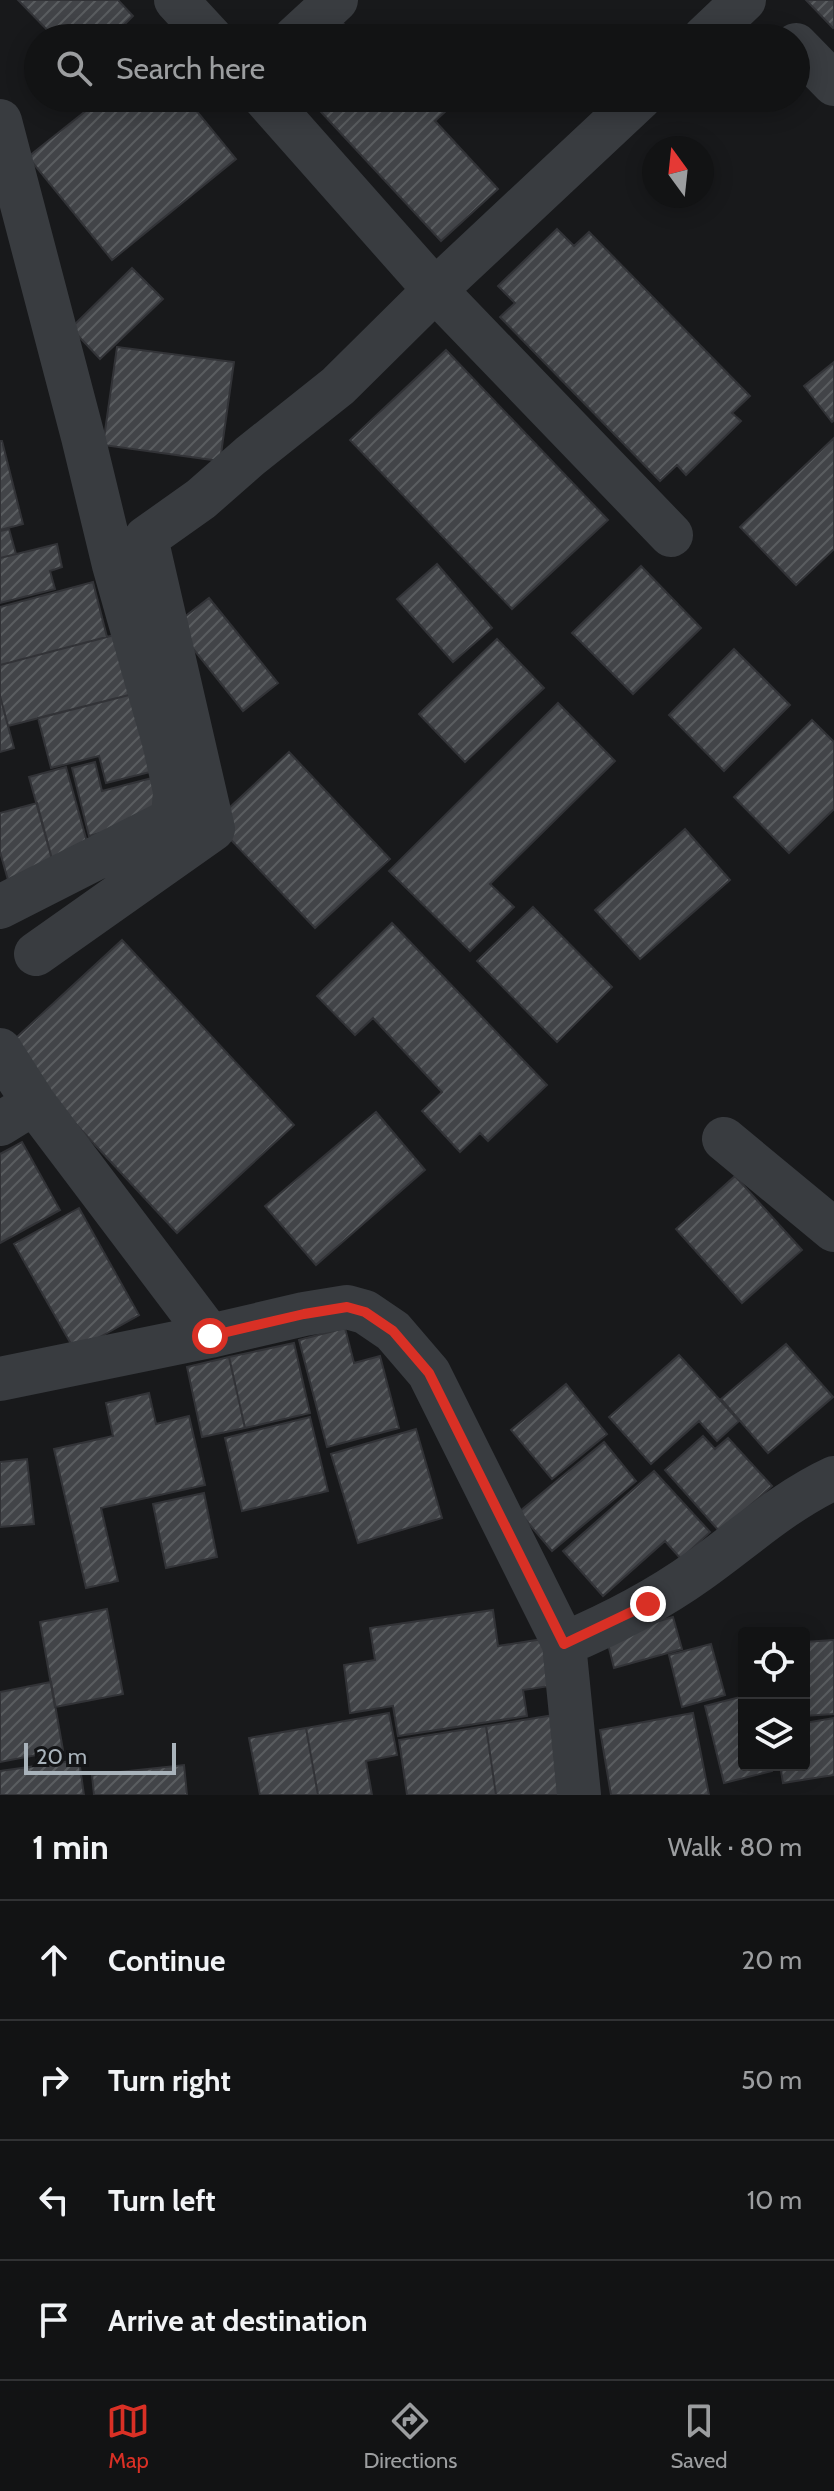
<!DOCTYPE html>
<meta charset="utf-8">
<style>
:root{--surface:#121314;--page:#1b1c1d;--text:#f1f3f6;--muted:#9c9ea0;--line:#313234;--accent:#d93025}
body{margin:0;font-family:Cabin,sans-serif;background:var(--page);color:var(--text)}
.controls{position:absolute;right:24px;bottom:24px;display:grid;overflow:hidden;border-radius:8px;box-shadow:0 4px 20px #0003}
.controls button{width:72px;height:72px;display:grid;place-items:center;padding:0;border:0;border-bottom:2px solid var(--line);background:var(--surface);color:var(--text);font:40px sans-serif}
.compass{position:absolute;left:642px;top:136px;width:72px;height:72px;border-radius:50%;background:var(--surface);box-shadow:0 4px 20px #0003;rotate:345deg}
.scale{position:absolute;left:24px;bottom:20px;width:152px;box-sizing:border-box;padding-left:8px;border:4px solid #a9b3bb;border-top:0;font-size:22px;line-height:28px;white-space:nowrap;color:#a9b3bb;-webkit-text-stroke:6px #131416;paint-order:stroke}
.stop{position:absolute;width:24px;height:24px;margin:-18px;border:6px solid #d93025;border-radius:50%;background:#fff}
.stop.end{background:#d93025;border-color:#fff;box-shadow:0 2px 8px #0008}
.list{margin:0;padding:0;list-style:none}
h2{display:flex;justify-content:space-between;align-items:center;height:104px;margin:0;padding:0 32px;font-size:34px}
h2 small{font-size:26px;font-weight:400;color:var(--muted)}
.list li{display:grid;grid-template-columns:52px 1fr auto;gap:24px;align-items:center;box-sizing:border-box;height:120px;padding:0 32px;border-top:2px solid var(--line)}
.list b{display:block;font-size:30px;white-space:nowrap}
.list em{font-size:26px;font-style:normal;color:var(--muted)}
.icon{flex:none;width:44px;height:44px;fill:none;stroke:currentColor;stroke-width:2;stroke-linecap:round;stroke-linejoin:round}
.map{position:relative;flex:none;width:834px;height:1795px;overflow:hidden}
.search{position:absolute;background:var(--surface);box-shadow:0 4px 20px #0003;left:24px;right:24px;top:24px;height:88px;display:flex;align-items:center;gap:20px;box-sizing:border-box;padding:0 28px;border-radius:44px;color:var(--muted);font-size:30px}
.sheet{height:584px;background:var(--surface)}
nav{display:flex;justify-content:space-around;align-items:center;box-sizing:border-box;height:112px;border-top:2px solid var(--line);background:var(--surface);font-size:22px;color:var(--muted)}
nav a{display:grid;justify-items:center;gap:4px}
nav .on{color:var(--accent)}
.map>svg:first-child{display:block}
.building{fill:url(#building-hatch);stroke:#323337;stroke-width:2}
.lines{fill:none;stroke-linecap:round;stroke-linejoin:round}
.minor{stroke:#393c40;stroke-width:44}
.route{stroke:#d93025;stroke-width:10}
</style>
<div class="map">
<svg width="834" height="1795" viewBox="0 0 834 1795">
<defs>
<pattern id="building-hatch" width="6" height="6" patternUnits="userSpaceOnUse" patternTransform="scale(2)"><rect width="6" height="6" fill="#424448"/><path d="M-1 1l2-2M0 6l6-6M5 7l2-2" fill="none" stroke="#5a5d60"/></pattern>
</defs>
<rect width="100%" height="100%" fill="#18191b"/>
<path class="building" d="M18 0H118L133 16 111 38H55Z
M806 0H834V27L833 28Z
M336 16 357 38H312Z
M102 98H186L236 159 112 260 28 157Z
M308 98H460L435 121 498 189 441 241Z
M557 229 574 246 589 232 750 396 732 413 741 421 686 475 677 465 660 481 500 317 515 303 498 286Z
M132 268 163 299 100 359 71 328Z
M117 347 234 362 220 461 103 445Z
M446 350 608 520 512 609 350 440Z
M834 362V420L832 422 804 386Z
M834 438V549L796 585 740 527Z
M0 441H2L23 524 0 530Z
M9 529 16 554 0 558V531Z
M57 544 62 567 50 571 55 589 0 603V558Z
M437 564 492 628 453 662 397 599Z
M641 566 701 628 633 694 572 633Z
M93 582 107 637 0 665V607Z
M209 598 278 683 243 711 174 625Z
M118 634 133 694 8 726 0 696V665Z
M497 639 544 688 465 762 419 714Z
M734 649 790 705 724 771 669 715Z
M133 694 154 771 106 783 99 756 51 768 38 718Z
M0 696 14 748 0 752Z
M558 703 615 761 490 884 514 907 470 951 389 871Z
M812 720 834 742V809L789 853 734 797Z
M289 752 390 859 315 928 214 822Z
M95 762 102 791 152 778 162 817 89 836 72 768Z
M66 767 96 874 59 884 29 777Z
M37 803 56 874 10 887 0 852V813Z
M685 829 730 880 640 959 595 910Z
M533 907 612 987 557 1042 477 961Z
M392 923 547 1085 488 1141 480 1133 460 1152 422 1111 442 1092 373 1018 355 1035 317 996Z
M122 940 294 1125 177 1233 5 1048Z
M376 1112 425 1170 316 1265 265 1206Z
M22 1142 60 1210 0 1243V1154Z
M735 1176 802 1250 742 1303 676 1229Z
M79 1208 139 1315 75 1351 14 1244Z
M345 1328 354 1363 380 1356 399 1428 327 1447 299 1340Z
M294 1343 310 1413 245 1428 229 1357Z
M786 1344 833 1397 768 1453 721 1399Z
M679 1355 739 1421 717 1441 699 1421 651 1464 609 1417Z
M229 1357 245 1428 202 1437 187 1367Z
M566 1384 607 1434 552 1479 511 1430Z
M149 1393 156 1424 189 1416 205 1485 101 1508 118 1581 86 1588 54 1449 113 1436 106 1403Z
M310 1417 328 1491 242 1511 225 1438Z
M416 1429 442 1518 358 1543 331 1454Z
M703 1436 715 1449 728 1438 772 1486 720 1532 665 1470Z
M604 1442 636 1481 552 1551 519 1512Z
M27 1459 34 1524 0 1527V1462Z
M654 1471 710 1532 681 1559 665 1541 603 1596 563 1551Z
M204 1493 217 1557 166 1568 153 1504Z
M107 1609 123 1694 55 1707 40 1622Z
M493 1610 498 1646 543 1639 550 1686 523 1690 527 1716 398 1736 393 1706 350 1713 344 1665 375 1660 370 1628Z
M673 1617 682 1649 614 1668 606 1636Z
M834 1640V1714L804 1716V1642Z
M711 1644 725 1695 682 1707 669 1655Z
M51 1682 63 1750 0 1762V1692Z
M744 1696V1765H771L772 1771 724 1783 705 1706Z
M389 1713 397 1755 366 1761 372 1795H318L306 1728Z
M693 1713 709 1795H611L600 1730Z
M554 1715 565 1795H496L486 1726Z
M834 1718V1775L783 1783 780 1765H804V1723Z
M486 1726 496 1795H407L399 1740Z
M306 1728 318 1795H260L249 1738Z
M79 1760 84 1795H0V1771Z
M184 1765 187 1795H94L92 1775Z"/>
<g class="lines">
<path class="minor" d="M176 0 211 38
M295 38 336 0
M704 38 744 0
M796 45 834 84
M265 98 435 290 671 535
M0 121 83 437 114 565 164 742 175 791 173 819 0 907
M36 954 213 829 146 538 201 499 250 456 338 386 435 290 640 98
M0 1050 34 1103 210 1336
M0 1124 34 1103
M724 1139 834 1230
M0 1379 210 1336 304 1314 347 1307 365 1312 393 1331 429 1373 564 1644C611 1624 656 1601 698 1571 742 1540 784 1501 834 1478
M564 1644 579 1795"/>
</g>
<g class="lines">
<path class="route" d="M210 1336 304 1314 347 1307 365 1312 393 1331 429 1373 564 1644 648 1604"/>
</g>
</svg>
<div class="controls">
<button><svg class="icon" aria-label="locate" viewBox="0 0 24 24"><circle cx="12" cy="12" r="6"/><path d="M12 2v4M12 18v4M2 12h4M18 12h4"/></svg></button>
<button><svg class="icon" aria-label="layers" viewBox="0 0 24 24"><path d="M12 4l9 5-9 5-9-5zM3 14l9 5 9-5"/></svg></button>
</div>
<svg class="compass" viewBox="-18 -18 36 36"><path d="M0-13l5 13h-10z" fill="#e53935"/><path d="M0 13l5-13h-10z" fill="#9c9ea0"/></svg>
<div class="scale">20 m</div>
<div class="stop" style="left:210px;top:1336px"></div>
<div class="stop end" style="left:648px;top:1604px"></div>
<div class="search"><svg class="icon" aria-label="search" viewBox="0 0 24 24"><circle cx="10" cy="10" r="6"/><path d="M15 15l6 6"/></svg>Search here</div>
</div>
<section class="sheet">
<h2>1 min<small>Walk · 80 m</small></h2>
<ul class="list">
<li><svg class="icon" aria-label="ahead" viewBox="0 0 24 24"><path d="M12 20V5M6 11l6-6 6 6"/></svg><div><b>Continue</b></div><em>20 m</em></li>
<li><svg class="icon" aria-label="right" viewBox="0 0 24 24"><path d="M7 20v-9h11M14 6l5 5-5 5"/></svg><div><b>Turn right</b></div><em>50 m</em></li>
<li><svg class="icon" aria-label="left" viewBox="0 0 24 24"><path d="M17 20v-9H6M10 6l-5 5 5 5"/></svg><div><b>Turn left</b></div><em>10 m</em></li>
<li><svg class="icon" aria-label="arrive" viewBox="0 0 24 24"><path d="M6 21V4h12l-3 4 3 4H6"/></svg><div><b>Arrive at destination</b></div></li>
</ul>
</section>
<nav>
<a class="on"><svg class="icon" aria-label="map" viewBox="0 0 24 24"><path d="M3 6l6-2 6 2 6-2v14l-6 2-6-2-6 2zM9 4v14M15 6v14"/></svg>Map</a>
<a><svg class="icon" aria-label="directions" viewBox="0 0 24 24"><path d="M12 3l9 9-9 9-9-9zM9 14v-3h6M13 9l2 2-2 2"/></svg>Directions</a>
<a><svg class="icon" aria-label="saved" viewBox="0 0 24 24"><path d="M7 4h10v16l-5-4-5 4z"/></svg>Saved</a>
</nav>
